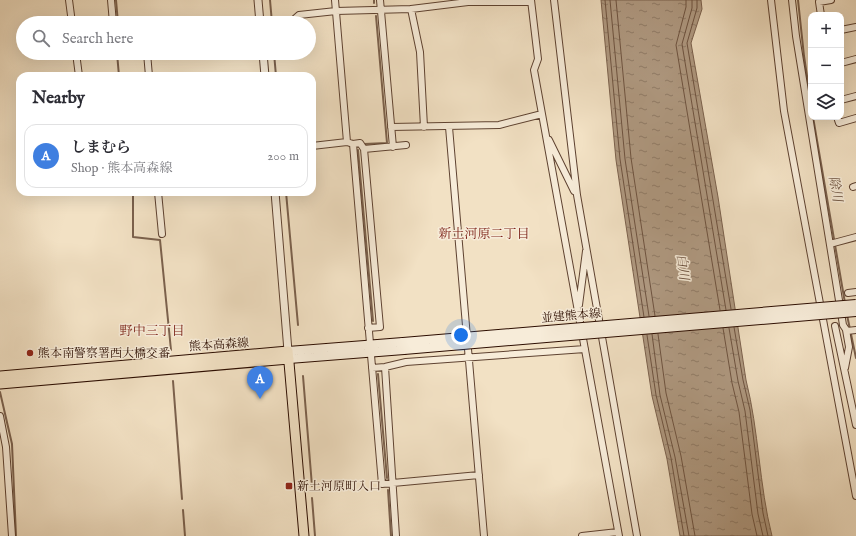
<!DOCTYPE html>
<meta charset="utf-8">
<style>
:root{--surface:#fff;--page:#f7f7f7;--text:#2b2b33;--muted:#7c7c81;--line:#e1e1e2;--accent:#8f2418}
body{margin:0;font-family:"IM FELL English","Noto Serif JP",serif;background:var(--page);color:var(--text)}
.controls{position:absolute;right:12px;top:12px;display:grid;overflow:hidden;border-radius:8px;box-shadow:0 4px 16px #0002}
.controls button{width:36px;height:36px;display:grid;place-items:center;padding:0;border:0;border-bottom:1px solid var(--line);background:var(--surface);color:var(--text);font:20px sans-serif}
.you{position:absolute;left:461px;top:335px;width:14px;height:14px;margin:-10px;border:3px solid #fff;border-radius:50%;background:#1a73e8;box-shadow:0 0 0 6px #1a73e833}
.badge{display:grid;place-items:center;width:26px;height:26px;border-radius:50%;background:var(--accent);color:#fff;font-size:13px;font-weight:700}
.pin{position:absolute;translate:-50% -33px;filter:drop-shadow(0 1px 2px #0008)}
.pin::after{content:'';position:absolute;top:21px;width:14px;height:12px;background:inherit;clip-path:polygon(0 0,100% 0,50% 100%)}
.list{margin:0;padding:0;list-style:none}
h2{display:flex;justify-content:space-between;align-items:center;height:52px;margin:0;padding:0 16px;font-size:17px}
h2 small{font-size:13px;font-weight:400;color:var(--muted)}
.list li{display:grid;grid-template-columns:26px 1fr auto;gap:12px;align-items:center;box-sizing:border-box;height:64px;margin:0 8px 8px;padding:0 8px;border:1px solid var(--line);border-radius:12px}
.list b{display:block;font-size:15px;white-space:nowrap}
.list p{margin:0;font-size:13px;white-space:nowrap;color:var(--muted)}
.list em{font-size:13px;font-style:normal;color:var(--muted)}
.icon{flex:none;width:22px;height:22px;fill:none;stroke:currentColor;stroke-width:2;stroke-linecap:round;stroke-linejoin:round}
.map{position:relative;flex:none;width:856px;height:536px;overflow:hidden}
.search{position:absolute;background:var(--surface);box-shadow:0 4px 16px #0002;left:16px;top:16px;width:300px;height:44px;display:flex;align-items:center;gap:10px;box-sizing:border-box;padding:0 14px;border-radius:22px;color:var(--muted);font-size:15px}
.panel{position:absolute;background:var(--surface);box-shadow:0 4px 16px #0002;left:16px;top:72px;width:300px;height:124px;border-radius:12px}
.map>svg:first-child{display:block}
.water{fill:url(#water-ripples);stroke:#7b614d}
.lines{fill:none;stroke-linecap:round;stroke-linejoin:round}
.shore{stroke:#6e5340;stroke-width:1}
.stream{stroke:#7b614d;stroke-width:2}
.minor-casing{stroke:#5e4231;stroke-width:8}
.tertiary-casing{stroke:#5e4231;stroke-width:9}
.secondary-casing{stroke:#2c0d00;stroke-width:10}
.primary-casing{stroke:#2c0d00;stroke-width:11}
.minor{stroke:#f7ecd9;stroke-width:6}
.tertiary{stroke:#f7ecd9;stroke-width:7}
.secondary{stroke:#f7ecd9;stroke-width:8}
.primary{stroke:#f2e1c4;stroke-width:9}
.secondary-bridge-casing{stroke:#2c0d00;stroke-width:10;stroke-linecap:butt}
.secondary-bridge{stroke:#f7ecd9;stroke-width:8}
.poi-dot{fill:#8f2418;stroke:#f7ecd9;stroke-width:1.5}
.labels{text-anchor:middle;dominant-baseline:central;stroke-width:3;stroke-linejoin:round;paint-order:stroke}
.street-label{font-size:12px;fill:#2c0d00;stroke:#f7ecd9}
.poi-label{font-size:12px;fill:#2c0d00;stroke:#f7ecd9;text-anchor:start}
.water-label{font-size:13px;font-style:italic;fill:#674c3a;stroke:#f7ecd9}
.neighbourhood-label{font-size:13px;fill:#7a1f14;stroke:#f7ecd9}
</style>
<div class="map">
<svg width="856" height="536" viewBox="0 0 856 536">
<defs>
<pattern id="water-ripples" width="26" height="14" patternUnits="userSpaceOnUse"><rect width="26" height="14" fill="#af9981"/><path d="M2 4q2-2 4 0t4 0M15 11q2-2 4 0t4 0" fill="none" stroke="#8f7b67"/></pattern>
</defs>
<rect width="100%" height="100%" fill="#f2e1c4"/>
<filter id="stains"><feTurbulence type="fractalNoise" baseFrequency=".005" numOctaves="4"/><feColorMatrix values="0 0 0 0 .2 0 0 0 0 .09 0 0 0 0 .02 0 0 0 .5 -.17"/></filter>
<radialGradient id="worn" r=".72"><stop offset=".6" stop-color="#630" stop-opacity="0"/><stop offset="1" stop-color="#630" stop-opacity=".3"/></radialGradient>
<path class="water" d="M601 0H701L702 9 691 43 718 197 746 380C759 431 759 485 772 536H680L667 459 652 396 616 160Z"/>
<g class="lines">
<path class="shore" d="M605 0 620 159 644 317
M610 0 625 159 649 316
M616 0 631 158 655 316
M686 0V7L676 45 720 310
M692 0V8L682 44 726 310
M697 0V8L687 43 731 309
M734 327 743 380 750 410 763 513 768 536
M723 328 732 383 739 412 752 514 757 536
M729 328 738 381 745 411 758 514 763 536
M652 334 660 395 675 457 689 536
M658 334 666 393 681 456 695 536
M647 335 656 395 671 458 684 536"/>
<path class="stream" d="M116 0 118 23
M270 0 272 23
M374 0V3
M798 0 804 56 811 103
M117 53 119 76
M274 53 276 76
M813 117 845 303
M364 144 387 143 376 16
M358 150 373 321
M133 192V237L160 240 171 350
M286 192 298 325
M847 315 856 358
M378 374 387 478
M303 376 312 486
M173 381 182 499
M0 392 12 444 16 536
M388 490 391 536
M312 498 315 536
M183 510 185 536"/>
<g class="minor-casing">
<path id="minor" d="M69 0 72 23
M111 0 113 23
M335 0 347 142
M380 0 393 147
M554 0 577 195 637 536
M771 0 784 111 856 496
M792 0 796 36 843 325 847 331 856 330
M411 9 420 52 424 127
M821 15 819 2 831 0
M290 23 299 15 336 11 411 9 468 2H531
M841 30 856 27
M76 53 79 76
M147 53 149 76
M841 63 856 59
M841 100 856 96
M542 114 619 536
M837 117 839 123 856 118
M391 127 499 125 542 114 534 70 538 59 531 0
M449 127 484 536
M549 140 574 191
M353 144 360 143 364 149
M312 146 347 142 353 144 382 484 479 475
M853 187 856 186
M158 192 162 234
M830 244 856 237
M848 293 856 292
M579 305 586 251
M835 326 856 425
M368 328 380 327 364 149 406 145
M385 367 396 536
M372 368 385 367 406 362 585 349
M845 368 849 347 846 330
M0 416 6 447 12 536
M582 536 618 532"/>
</g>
<g class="tertiary-casing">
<path id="tertiary" d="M258 0 260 23
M263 53 265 76
M275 192 288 351"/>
</g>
<g class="secondary-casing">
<path id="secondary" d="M288 351 403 342
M289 359 404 350"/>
</g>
<g class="primary-casing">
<path id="primary" d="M0 376 288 351 304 536
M0 384 289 359"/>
</g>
<use href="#minor" class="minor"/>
<use href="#tertiary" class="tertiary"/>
<use href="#secondary" class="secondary"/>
<use href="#primary" class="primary"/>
<g class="secondary-bridge-casing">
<path id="secondary-bridge" d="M403 342 856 304
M404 350 856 312"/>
</g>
<use href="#secondary-bridge" class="secondary-bridge"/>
</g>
<g class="poi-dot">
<circle cx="30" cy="353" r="4"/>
<rect x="285" y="482" width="8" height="8" rx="2"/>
</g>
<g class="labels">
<g class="street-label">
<text transform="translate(571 316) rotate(-5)">並建熊本線</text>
<text transform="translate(219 345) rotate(-4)">熊本高森線</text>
</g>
<g class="poi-label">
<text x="38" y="353">熊本南警察署西大橋交番</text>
<text x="297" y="486">新土河原町入口</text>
</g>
<g class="water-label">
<text transform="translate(835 189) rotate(80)">除川</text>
<text transform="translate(682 267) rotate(83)">白川</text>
</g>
<g class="neighbourhood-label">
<text x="484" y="234">新土河原二丁目</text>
<text x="152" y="331">野中三丁目</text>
</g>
</g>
<rect width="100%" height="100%" filter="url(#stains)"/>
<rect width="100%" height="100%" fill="url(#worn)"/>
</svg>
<div class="controls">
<button>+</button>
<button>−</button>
<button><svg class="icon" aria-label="layers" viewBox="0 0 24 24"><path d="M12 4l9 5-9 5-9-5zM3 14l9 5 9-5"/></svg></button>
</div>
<div class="you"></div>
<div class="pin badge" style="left:260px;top:399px;background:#3f7fe0">A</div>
<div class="search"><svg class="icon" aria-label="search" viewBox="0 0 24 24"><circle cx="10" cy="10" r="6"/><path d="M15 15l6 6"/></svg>Search here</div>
<section class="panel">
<h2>Nearby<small></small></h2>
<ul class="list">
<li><span class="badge" style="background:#3f7fe0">A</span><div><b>しまむら</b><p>Shop · 熊本高森線</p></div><em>200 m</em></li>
</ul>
</section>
</div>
